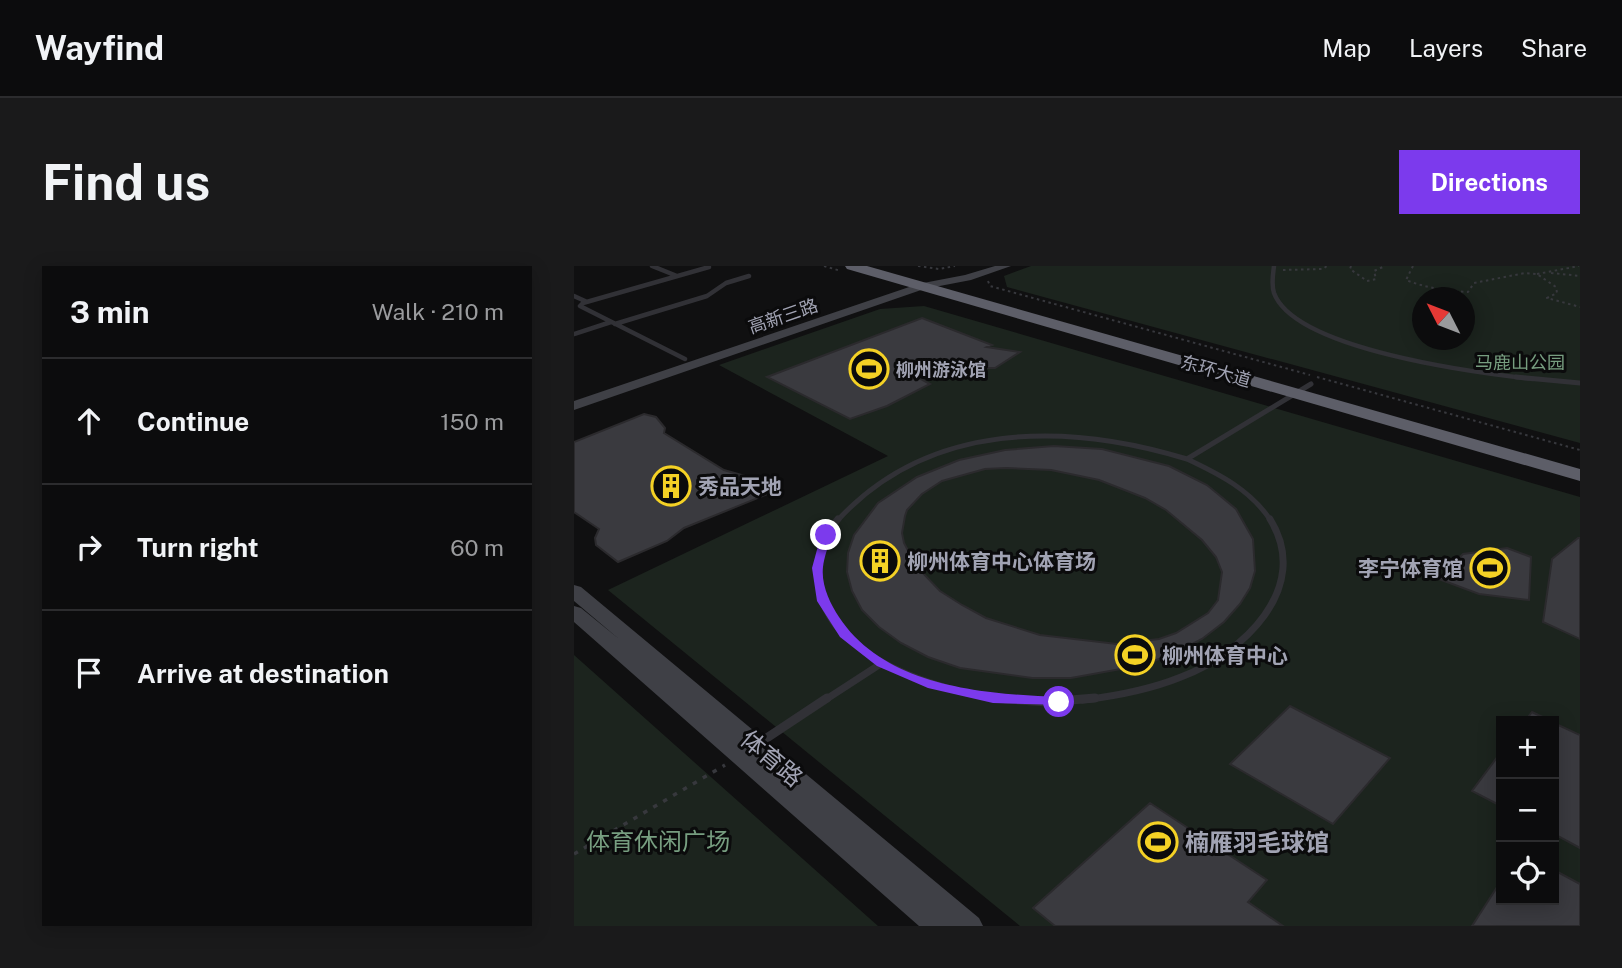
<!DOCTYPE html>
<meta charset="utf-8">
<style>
:root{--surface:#0c0c0d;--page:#1a1a1b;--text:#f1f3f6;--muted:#9a9b9d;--line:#2c2c2e;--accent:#7c3aed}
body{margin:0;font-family:"Public Sans","Noto Sans SC",sans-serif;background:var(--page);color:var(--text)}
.controls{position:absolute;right:21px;bottom:21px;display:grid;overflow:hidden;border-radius:0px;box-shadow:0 4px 18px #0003}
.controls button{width:63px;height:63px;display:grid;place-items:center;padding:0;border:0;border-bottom:2px solid var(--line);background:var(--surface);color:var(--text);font:35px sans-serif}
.compass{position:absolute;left:838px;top:21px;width:63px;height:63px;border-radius:50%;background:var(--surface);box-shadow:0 4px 18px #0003;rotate:312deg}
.stop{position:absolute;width:21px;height:21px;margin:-16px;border:5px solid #7c3aed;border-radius:50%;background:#fff}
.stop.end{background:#7c3aed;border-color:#fff;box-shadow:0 2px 7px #0008}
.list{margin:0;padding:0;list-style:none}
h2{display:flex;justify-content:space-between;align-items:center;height:91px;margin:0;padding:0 28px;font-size:30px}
h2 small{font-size:23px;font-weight:400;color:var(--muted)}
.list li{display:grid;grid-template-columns:46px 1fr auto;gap:21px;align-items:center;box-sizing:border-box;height:126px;padding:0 28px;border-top:2px solid var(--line)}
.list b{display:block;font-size:26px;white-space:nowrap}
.list em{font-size:23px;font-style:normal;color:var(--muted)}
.icon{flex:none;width:38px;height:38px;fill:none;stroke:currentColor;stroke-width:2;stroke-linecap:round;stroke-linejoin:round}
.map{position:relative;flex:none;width:1006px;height:660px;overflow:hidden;border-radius:0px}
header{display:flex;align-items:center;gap:42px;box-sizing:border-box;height:98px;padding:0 35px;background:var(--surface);border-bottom:2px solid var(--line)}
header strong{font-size:33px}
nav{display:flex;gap:38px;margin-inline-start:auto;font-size:24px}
.intro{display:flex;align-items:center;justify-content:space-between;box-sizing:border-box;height:168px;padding:0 42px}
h1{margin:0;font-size:49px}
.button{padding:18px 32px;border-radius:0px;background:var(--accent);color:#fff;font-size:24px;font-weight:700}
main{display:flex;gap:42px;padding:0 42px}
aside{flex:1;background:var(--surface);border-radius:0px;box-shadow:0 4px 18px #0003}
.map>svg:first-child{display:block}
.green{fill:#1c241e;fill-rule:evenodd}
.building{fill:#3a3a3f;stroke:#2b2a2d;stroke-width:2;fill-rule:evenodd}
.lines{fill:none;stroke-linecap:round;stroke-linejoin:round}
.path-far1{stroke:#37383d;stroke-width:2;stroke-dasharray:2.5 3.5;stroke-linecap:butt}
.path{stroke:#37383d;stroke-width:3.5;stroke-dasharray:4.5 7;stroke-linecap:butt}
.lane-far3{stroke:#313136;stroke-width:4.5}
.lane-far2{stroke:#313136;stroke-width:5}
.lane-far1{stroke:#313136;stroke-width:7}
.lane{stroke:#313136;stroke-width:9}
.secondary{fill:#3f4046;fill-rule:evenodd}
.highway{fill:#5d5e68;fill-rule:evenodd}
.route{fill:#7c3aed}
.labels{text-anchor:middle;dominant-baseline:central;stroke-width:6;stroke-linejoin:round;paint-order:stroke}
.far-street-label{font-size:18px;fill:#a1a3b3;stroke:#0b0b0c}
.far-park-label{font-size:18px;fill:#779e80;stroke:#0b0b0c}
.far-poi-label{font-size:18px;font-weight:bold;fill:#a1a3b3;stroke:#0b0b0c;text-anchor:start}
.poi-label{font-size:21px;font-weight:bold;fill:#a1a3b3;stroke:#0b0b0c;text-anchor:start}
.near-street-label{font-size:24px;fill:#a1a3b3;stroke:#0b0b0c}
.near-park-label{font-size:24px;fill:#779e80;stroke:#0b0b0c}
.near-poi-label{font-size:24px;font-weight:bold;fill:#a1a3b3;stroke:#0b0b0c;text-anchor:start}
</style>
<header>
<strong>Wayfind</strong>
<nav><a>Map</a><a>Layers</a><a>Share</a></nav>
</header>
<div class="intro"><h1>Find us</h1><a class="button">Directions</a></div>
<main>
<aside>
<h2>3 min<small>Walk · 210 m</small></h2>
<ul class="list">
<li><svg class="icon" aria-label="ahead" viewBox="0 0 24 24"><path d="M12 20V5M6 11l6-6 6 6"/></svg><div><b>Continue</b></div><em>150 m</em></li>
<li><svg class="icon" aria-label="right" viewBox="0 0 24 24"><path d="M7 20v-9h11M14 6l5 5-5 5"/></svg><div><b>Turn right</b></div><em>60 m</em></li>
<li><svg class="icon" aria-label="arrive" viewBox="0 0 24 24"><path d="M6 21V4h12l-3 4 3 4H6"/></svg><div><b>Arrive at destination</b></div></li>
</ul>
</aside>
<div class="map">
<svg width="1006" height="660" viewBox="0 0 1006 660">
<rect width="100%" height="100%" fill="#101011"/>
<path class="green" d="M457 0H1006V177L433 21 430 10ZM848 32H890V74H848Z
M350 40 1006 231V660H446L34 324 314 190 145 99 306 43ZM927 455H980V634H927Z
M0 389 304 660H0Z"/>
<path class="building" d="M348 52 418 79 413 81 446 86 421 102H383L345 112 356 118 313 140 276 153 193 111Z
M70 148 82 151 91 162 90 167 150 204 185 214 201 225 110 262 93 275 44 296 22 279 21 272 25 263 0 246V176Z
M480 180 528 183 595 200 633 219 662 243 679 273 681 305 676 322 666 338 650 356 628 373 601 387 569 399 497 412H458L386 402 354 391 327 377 305 361 288 344 278 325 273 306 274 287 280 269 304 237 343 211 385 194 431 184ZM432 202 477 204 525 214 571 232 592 244 628 274 642 291 648 306 644 334 634 347 602 367 585 373 543 378 466 369 412 352 388 339 366 325 342 300 330 277 328 267 331 250 333 244 348 228 368 215 411 203Z
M1004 272H1006V373L969 356 978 293Z
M933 282 957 291 955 334 905 328 865 313 889 288Z
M716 440 816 492 759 558 656 498Z
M958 446 977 455H951Z
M980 457 1006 469V582L980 568Z
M927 486V540L898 525Z
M576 537 693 614 674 636 709 660H481L459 642Z
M980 604 1006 618V660H898L927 615V634H980Z"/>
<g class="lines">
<path class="path-far1" d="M250 0 267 5
M344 0 365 3 381 0
M777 0 776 3 793 15 802 13 800 5 811 0
M839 0 832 14C852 22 873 25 894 26L900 17 951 7 963 8 982 21 983 27 973 32 1006 41
M709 4 749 3 753 0
M977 7 1006 10
M963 8 1005 0
M414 15 416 20 736 109
M743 111 1006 184"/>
<path class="path" d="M0 588 151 499"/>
<path class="lane-far3" d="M78 0 103 10
M700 0C699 9 697 18 700 27 721 84 904 107 959 113
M0 30 11 35 6 40 111 93
M9 37 135 1
M41 58 133 30 152 17 175 10
M0 68 37 56"/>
<path class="lane-far2" d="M942 111 1006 117
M613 193C645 208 677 224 697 255
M613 193 737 118
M263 255C354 155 492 156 613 193"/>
<path class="lane-far1" d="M264 253C250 269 243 291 244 312 249 394 369 426 433 434
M251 434 308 397
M509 434C542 430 575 424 607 411 668 388 739 322 696 253"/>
<path class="lane" d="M420 432 473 436 521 432
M182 479 253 432"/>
<path class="secondary" d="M421 0H437L397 14 350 23 0 144V135L344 18 391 9Z
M0 319 7 321 405 652 409 660H345L0 356V340L7 342 45 373 0 335Z"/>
<path class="highway" d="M271 0H293L1006 203V215L273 3Z"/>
</g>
<path class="route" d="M252 266 257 269C255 279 250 291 249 301 247 319 256 337 265 351 311 421 410 428 485 431L490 432V439L419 437 354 422 303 400 266 371 243 335 238 302 247 269Z"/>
<defs>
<g id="stadium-ring" transform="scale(2.0125)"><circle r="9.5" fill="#0b0b0c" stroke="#f4d125" stroke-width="1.5"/><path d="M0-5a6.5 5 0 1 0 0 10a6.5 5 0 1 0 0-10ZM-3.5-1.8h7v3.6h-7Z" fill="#f4d125"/></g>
<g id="building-ring" transform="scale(2.0125)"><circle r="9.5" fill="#0b0b0c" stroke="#f4d125" stroke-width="1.5"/><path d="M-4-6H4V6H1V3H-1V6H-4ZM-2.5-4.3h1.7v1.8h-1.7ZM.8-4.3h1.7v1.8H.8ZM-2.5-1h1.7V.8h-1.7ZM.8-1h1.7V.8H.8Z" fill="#f4d125"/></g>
</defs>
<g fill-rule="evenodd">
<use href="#stadium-ring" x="295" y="103"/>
<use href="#building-ring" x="97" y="220"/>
<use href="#building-ring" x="306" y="295"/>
<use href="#stadium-ring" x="916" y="302"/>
<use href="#stadium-ring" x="561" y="389"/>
<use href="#stadium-ring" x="584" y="576"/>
</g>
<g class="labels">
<g class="far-street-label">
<text transform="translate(209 50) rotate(-19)">高新三路</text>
<text transform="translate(642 105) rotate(16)">东环大道</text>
</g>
<g class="far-park-label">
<text x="946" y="96">马鹿山公园</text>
</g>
<g class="far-poi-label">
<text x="322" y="103">柳州游泳馆</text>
</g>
<g class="poi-label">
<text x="124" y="220">秀品天地</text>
<text x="333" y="295">柳州体育中心体育场</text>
<text x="889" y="302" text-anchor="end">李宁体育馆</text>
<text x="588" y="389">柳州体育中心</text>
</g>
<g class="near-street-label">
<text transform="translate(198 492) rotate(40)">体育路</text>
</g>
<g class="near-park-label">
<text x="84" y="575">体育休闲广场</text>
</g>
<g class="near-poi-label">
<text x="611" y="576">楠雁羽毛球馆</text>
</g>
</g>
</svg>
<div class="controls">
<button>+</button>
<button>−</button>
<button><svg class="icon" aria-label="locate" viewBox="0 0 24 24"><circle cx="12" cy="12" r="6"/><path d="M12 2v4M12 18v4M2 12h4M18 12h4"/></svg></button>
</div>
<svg class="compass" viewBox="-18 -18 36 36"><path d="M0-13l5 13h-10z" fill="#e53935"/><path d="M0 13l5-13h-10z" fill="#9a9b9d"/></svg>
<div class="stop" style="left:485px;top:436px"></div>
<div class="stop end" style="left:252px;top:269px"></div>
</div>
</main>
